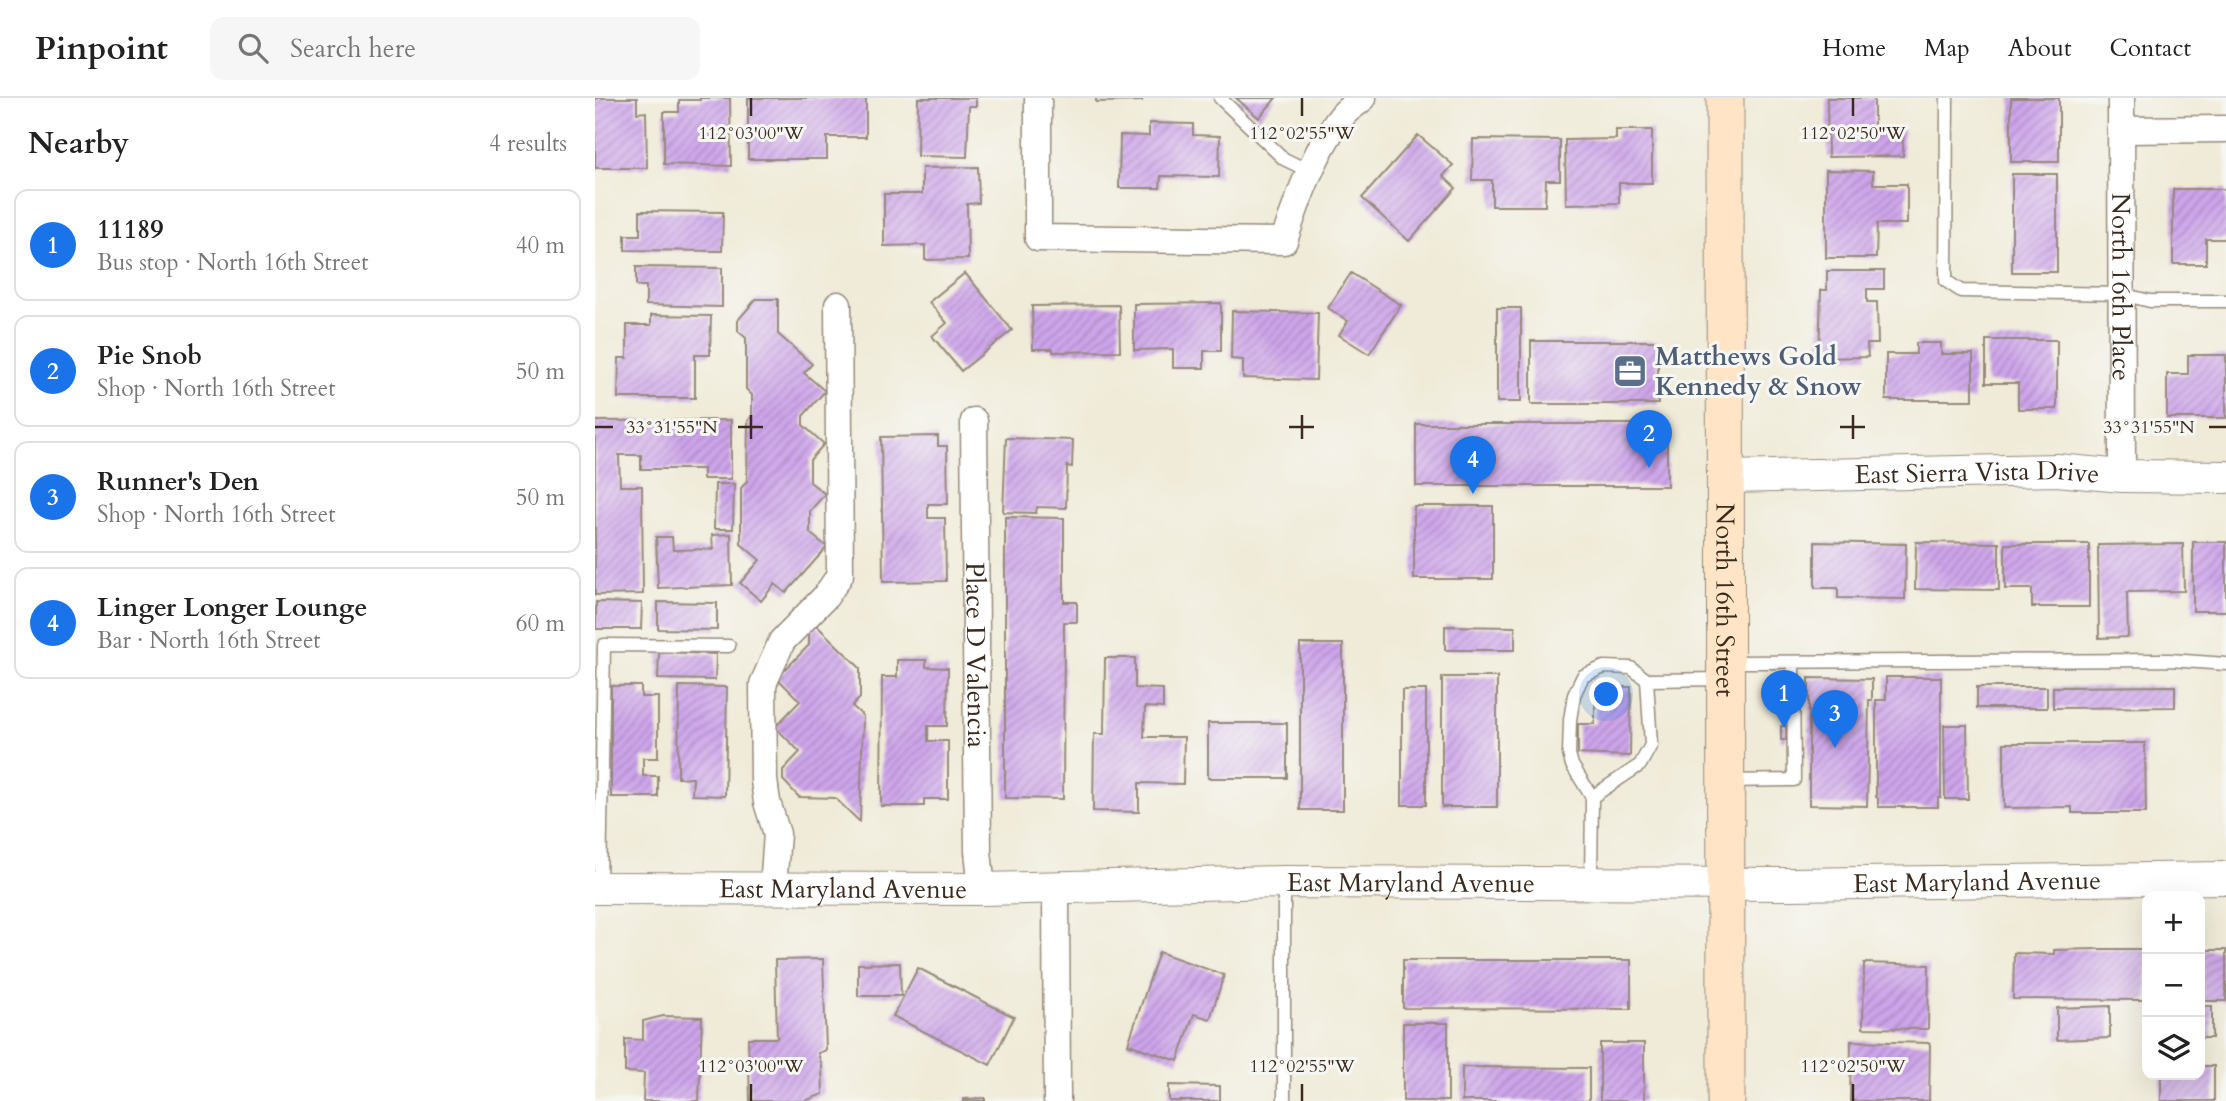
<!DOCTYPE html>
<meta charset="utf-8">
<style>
:root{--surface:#fff;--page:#f6f6f6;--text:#222;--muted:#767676;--line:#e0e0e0;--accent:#1a73e8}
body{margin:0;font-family:Cardo,serif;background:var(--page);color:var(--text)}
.controls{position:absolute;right:21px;bottom:21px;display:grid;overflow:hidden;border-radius:14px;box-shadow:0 7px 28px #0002}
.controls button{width:63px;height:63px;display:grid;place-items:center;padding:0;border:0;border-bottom:2px solid var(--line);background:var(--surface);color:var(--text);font:35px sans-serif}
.you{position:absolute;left:1012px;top:597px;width:24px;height:24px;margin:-18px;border:5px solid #fff;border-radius:50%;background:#1a73e8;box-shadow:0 0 0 10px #1a73e833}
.badge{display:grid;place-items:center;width:46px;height:46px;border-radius:50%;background:var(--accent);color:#fff;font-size:23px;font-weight:700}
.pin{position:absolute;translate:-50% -58px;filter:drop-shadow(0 2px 4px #0008)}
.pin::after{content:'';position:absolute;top:37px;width:24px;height:21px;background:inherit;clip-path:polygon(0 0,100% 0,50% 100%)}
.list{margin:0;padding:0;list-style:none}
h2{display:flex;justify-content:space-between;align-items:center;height:91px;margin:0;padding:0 28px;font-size:30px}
h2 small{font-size:23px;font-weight:400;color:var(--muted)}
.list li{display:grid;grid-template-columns:46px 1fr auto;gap:21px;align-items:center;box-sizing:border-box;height:112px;margin:0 14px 14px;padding:0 14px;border:2px solid var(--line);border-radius:14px}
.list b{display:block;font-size:26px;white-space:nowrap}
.list p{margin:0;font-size:23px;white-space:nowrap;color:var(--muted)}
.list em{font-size:23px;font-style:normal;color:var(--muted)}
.icon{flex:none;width:38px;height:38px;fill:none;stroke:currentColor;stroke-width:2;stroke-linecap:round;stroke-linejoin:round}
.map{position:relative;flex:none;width:1631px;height:1003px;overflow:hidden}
header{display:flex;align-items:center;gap:42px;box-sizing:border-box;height:98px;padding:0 35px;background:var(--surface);border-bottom:2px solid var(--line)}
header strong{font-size:33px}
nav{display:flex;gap:38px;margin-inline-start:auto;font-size:24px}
.search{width:490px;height:63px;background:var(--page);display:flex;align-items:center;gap:18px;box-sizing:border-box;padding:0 24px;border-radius:14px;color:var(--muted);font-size:26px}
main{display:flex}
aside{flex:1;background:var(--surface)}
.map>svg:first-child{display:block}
.building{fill:url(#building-hatch)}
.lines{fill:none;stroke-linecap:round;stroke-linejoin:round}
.service-casing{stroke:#968a7b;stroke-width:15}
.minor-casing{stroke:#968a7b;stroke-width:29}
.tertiary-casing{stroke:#968a7b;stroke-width:34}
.secondary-casing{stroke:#968a7b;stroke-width:39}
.service{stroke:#fff;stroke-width:12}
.minor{stroke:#fff;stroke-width:26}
.tertiary{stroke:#fff;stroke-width:32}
.secondary{stroke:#ffe4c6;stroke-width:37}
.ticks{fill:none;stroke:#3b2a1e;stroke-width:2.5}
.labels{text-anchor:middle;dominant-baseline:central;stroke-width:6;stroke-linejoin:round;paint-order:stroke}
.street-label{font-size:26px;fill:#3b2a1e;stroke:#f6f6f2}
.service-label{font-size:26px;font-weight:bold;fill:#4e5e75;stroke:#f6f6f2;text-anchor:start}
.ticks-label{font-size:18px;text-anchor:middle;fill:#3b2a1e;stroke:#f6f6f2;stroke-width:6;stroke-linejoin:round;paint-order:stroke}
</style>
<header>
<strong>Pinpoint</strong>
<div class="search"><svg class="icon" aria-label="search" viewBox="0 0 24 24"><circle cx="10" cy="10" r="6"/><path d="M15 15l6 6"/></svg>Search here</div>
<nav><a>Home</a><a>Map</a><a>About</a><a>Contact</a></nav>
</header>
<main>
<aside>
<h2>Nearby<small>4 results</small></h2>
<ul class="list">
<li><span class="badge">1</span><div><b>11189</b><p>Bus stop · North 16th Street</p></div><em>40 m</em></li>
<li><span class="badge">2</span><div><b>Pie Snob</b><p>Shop · North 16th Street</p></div><em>50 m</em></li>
<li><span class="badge">3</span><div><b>Runner's Den</b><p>Shop · North 16th Street</p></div><em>50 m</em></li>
<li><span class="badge">4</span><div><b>Linger Longer Lounge</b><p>Bar · North 16th Street</p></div><em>60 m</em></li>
</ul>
</aside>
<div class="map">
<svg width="1631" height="1003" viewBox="0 0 1631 1003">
<defs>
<pattern id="building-hatch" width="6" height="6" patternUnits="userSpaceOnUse" patternTransform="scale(1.75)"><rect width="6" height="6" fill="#cea5eb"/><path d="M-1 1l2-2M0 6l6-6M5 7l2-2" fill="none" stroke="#a887be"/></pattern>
</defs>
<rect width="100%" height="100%" fill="#f6f6f2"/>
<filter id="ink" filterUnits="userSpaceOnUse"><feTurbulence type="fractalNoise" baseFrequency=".0143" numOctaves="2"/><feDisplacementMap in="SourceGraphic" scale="14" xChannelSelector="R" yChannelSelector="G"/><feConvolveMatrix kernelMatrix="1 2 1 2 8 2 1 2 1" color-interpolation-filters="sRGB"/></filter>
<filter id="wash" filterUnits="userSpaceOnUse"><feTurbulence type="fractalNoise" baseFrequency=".00686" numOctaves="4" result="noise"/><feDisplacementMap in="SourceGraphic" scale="28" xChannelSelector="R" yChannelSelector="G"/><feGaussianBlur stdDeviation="1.57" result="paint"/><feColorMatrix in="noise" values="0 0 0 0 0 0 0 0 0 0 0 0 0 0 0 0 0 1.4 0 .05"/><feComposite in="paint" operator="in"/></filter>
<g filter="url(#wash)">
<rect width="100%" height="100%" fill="#f0ebd8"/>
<g id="blocks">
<path class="building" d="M0 0H42V15L51 14 52 70H0Z
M105 0H135L136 68 69 66V14H84V2H105Z
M153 0H271V39H232V61H153Z
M323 0H381V8H374L372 59 322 58Z
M501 0H547V3L501 4Z
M641 0H681L664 20Z
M1232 0H1279V32H1308V58L1233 59Z
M1416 0H1464V64H1416Z
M554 25 598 26V37L625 38 624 79 566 78 565 90H524L525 37 554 38Z
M1021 32H1057V85H1024V105L971 106 970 42 1021 41Z
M823 37 858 67 848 78 861 90 814 143 767 100Z
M878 41 965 42V82H951L950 108H897V82H877Z
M383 69 384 105 372 106 373 161 330 162V147L289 148V96H327V70Z
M1231 72 1278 73V86H1312V126H1282L1281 160H1231Z
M1417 76H1462V174H1417Z
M1578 91H1631V141H1611V166H1578Z
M45 113 128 114 127 153 30 152V137H45Z
M41 169 127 170V209L51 207V188H41Z
M1232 173H1289V191H1272V204H1282L1283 246H1272L1273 259 1224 260 1226 192H1232Z
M370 175 417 232 366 273 337 238 352 225 334 204Z
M756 175 806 207 774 256 744 237 753 223 733 210Z
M161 201H183V236L217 266 209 275 230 293 208 318V327L229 346 215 362V384L230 396 215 413V435L232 449 191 495 180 486 166 503 145 485 165 462 146 446V390L152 383 153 323 157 318V297L151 291V240L143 233V222Z
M626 205V253H609V270H578V251L539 252V206Z
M524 207 525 253 458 254V251H438L437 208Z
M902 210H926V304H902Z
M637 213 723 215 721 282 648 280V262L636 261Z
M56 217 116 218 115 257H100V300H23L24 260H32V227H56Z
M1391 242H1462V311H1423V285H1391Z
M936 243H1063V306H936Z
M1321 245H1346V256H1378V302H1291V256H1321Z
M1593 257H1631V320H1572V276H1593Z
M136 322V381H108V371H46V357H24L25 388H47L48 496 0 497V323Z
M821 326H1072V388H821Z
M343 338V348H352L353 406H333V420H350L351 483 288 484 286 339Z
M411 340 478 342 477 369 472 368 471 410 442 409 441 415 408 414Z
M120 386H139L138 431H119Z
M819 408H898V481H819Z
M410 419 469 420V504H482V524H469L468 701 410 700Z
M136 436 137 487 63 490 61 439H77L78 452 118 451 117 437Z
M1220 444 1311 446 1310 501 1243 500V490H1220Z
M1321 444 1404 445V492L1320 491Z
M1598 444H1631V513H1598Z
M1410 446H1494V509H1437V491H1410Z
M1588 446 1589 493 1532 494 1533 539 1504 540 1503 447Z
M1 504 47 505 46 531H1Z
M63 504 122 505V532L63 531Z
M214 520 265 570V600L257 608 268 618 265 724 240 700 204 699 188 682V672L205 654 180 629 205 603 182 580 214 547Z
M850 528 920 529V552H850Z
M705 546H748V712H705Z
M64 554 121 556 120 582 63 581Z
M510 560H540V590L568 591V610L550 609 549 639H589L588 686 544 685V714L498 713 499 636H509Z
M302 562H331V569L353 570 352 628H333V643H353V701H329V708H286L287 579H302Z
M847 579H902V709H847Z
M1291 579H1346V700H1343V709H1283V700L1281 699V602H1291Z
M1214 580 1277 581V602H1274L1272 708 1214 707Z
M16 588H46V599H63V660H48V678H63V699H16Z
M84 588 132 589 130 698 97 697 98 680H83Z
M1580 588V609L1458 610V589Z
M1000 589H1036L1035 658 983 656V626H1000Z
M1382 589H1452V610H1382Z
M807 592H831V707H807Z
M613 625H692V680H613Z
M1349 627H1372L1373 701H1350Z
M1186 628H1191V642H1186Z
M1409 645H1550L1551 715H1477V709L1409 710Z
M1502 851H1552V902L1418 901 1419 855 1459 856V852Z
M1605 852H1631V903H1605Z
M564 854 629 877 615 921 599 916 583 963 533 946Z
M228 861 231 952 223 955 227 968 228 996 210 1003H155L153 940H182L180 862Z
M808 862H1036V911L808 910Z
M305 865 306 898H263V866Z
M1269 865 1334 867 1333 931 1268 930Z
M323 870 419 919 395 967 298 918Z
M1515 908V940L1462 942V910Z
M1605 908H1617V940H1605Z
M68 918 107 919 104 1003H48L49 975 30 974V941L48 942V923Z
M808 925H853V1003H808Z
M1256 943 1335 945 1334 1003H1255Z
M1005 945H1049V1003H1005Z
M1605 968H1619V1003H1566V977H1605Z
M867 969 994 970V1003H867Z
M574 987 625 988V1003H574Z
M390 1000V1003H369V1001Z"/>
</g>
</g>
<g filter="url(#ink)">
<use href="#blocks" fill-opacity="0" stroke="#968a7b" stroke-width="2"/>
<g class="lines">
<g class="service-casing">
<path id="service" d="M625 0 689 61 716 74
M1352 0 1351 183 1366 193 1526 196 1555 203H1631
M1133 564 1575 562 1631 566
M1052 582 1129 581
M1134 683 1199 682 1198 564
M996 784 997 699 977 667 974 656 975 622 979 597 988 578 1009 569 1036 570 1052 582 1056 647 1045 667 997 699
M5 789 9 547 134 548
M689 1003V784"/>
</g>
<g class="minor-casing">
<g id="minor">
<path d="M443 0V140L689 143C702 103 720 51 747 18 752 11 761 6 768 0"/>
<path id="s1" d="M1526 0 1527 378"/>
<path d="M1526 32 1631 31"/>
<path id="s2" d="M379 323 383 753 387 791"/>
<path d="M461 789 462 1003"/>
<path d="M178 790 182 736 172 704 169 682 168 586 187 543 231 498 245 477 243 207"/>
</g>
</g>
<g class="tertiary-casing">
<g id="tertiary">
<path id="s3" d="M1132 379 1462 372 1527 378 1631 379"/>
<path id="s4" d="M0 790 387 791 689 784 1196 786 1631 780"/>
</g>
</g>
<g class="secondary-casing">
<g id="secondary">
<path id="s5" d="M1130 0 1131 1003"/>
</g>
</g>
<use href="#service" class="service"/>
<use href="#minor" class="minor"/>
<use href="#tertiary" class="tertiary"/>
<use href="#secondary" class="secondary"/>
</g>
</g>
<path class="ticks" d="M156 0V18M707 0V18M1258 0V18M156 317V341M707 317V341M1258 317V341M0 329H18M143 329H168M694 329H719M1245 329H1270M1614 329H1631M156 986V1003M707 986V1003M1258 986V1003"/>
<defs>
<g id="office-square" transform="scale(1.75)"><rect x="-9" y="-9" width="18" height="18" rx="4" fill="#5c6f8a" stroke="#f6f6f2"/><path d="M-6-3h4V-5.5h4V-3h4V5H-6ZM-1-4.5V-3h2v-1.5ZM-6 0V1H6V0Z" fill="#fff"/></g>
</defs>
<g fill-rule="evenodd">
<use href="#office-square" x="1035" y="273"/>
</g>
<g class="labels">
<g class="street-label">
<text stroke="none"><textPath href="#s1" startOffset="189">North 16th Place</textPath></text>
<text stroke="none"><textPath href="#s3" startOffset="250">East Sierra Vista Drive</textPath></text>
<text stroke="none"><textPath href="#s5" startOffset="502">North 16th Street</textPath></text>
<text stroke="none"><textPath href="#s2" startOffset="234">Place D Valencia</textPath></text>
<text stroke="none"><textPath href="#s4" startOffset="816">East Maryland Avenue</textPath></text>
<text stroke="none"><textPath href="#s4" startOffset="1382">East Maryland Avenue</textPath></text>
<text stroke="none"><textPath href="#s4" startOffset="248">East Maryland Avenue</textPath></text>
</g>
<g class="service-label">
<text x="1060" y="258">Matthews Gold<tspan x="1060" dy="30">Kennedy &amp; Snow</tspan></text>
</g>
</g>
<g class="ticks-label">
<text x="156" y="41">112°03'00"W</text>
<text x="707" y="41">112°02'55"W</text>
<text x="1258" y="41">112°02'50"W</text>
<text x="77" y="335">33°31'55"N</text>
<text x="1554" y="335">33°31'55"N</text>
<text x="156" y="974">112°03'00"W</text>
<text x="707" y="974">112°02'55"W</text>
<text x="1258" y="974">112°02'50"W</text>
</g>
</svg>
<div class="controls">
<button>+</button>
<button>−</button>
<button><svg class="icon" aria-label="layers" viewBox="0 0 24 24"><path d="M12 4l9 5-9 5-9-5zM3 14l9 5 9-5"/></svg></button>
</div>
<div class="you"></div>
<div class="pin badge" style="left:1189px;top:630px">1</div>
<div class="pin badge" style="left:1054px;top:370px">2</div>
<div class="pin badge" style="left:1240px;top:650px">3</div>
<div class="pin badge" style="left:878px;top:396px">4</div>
</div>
</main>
